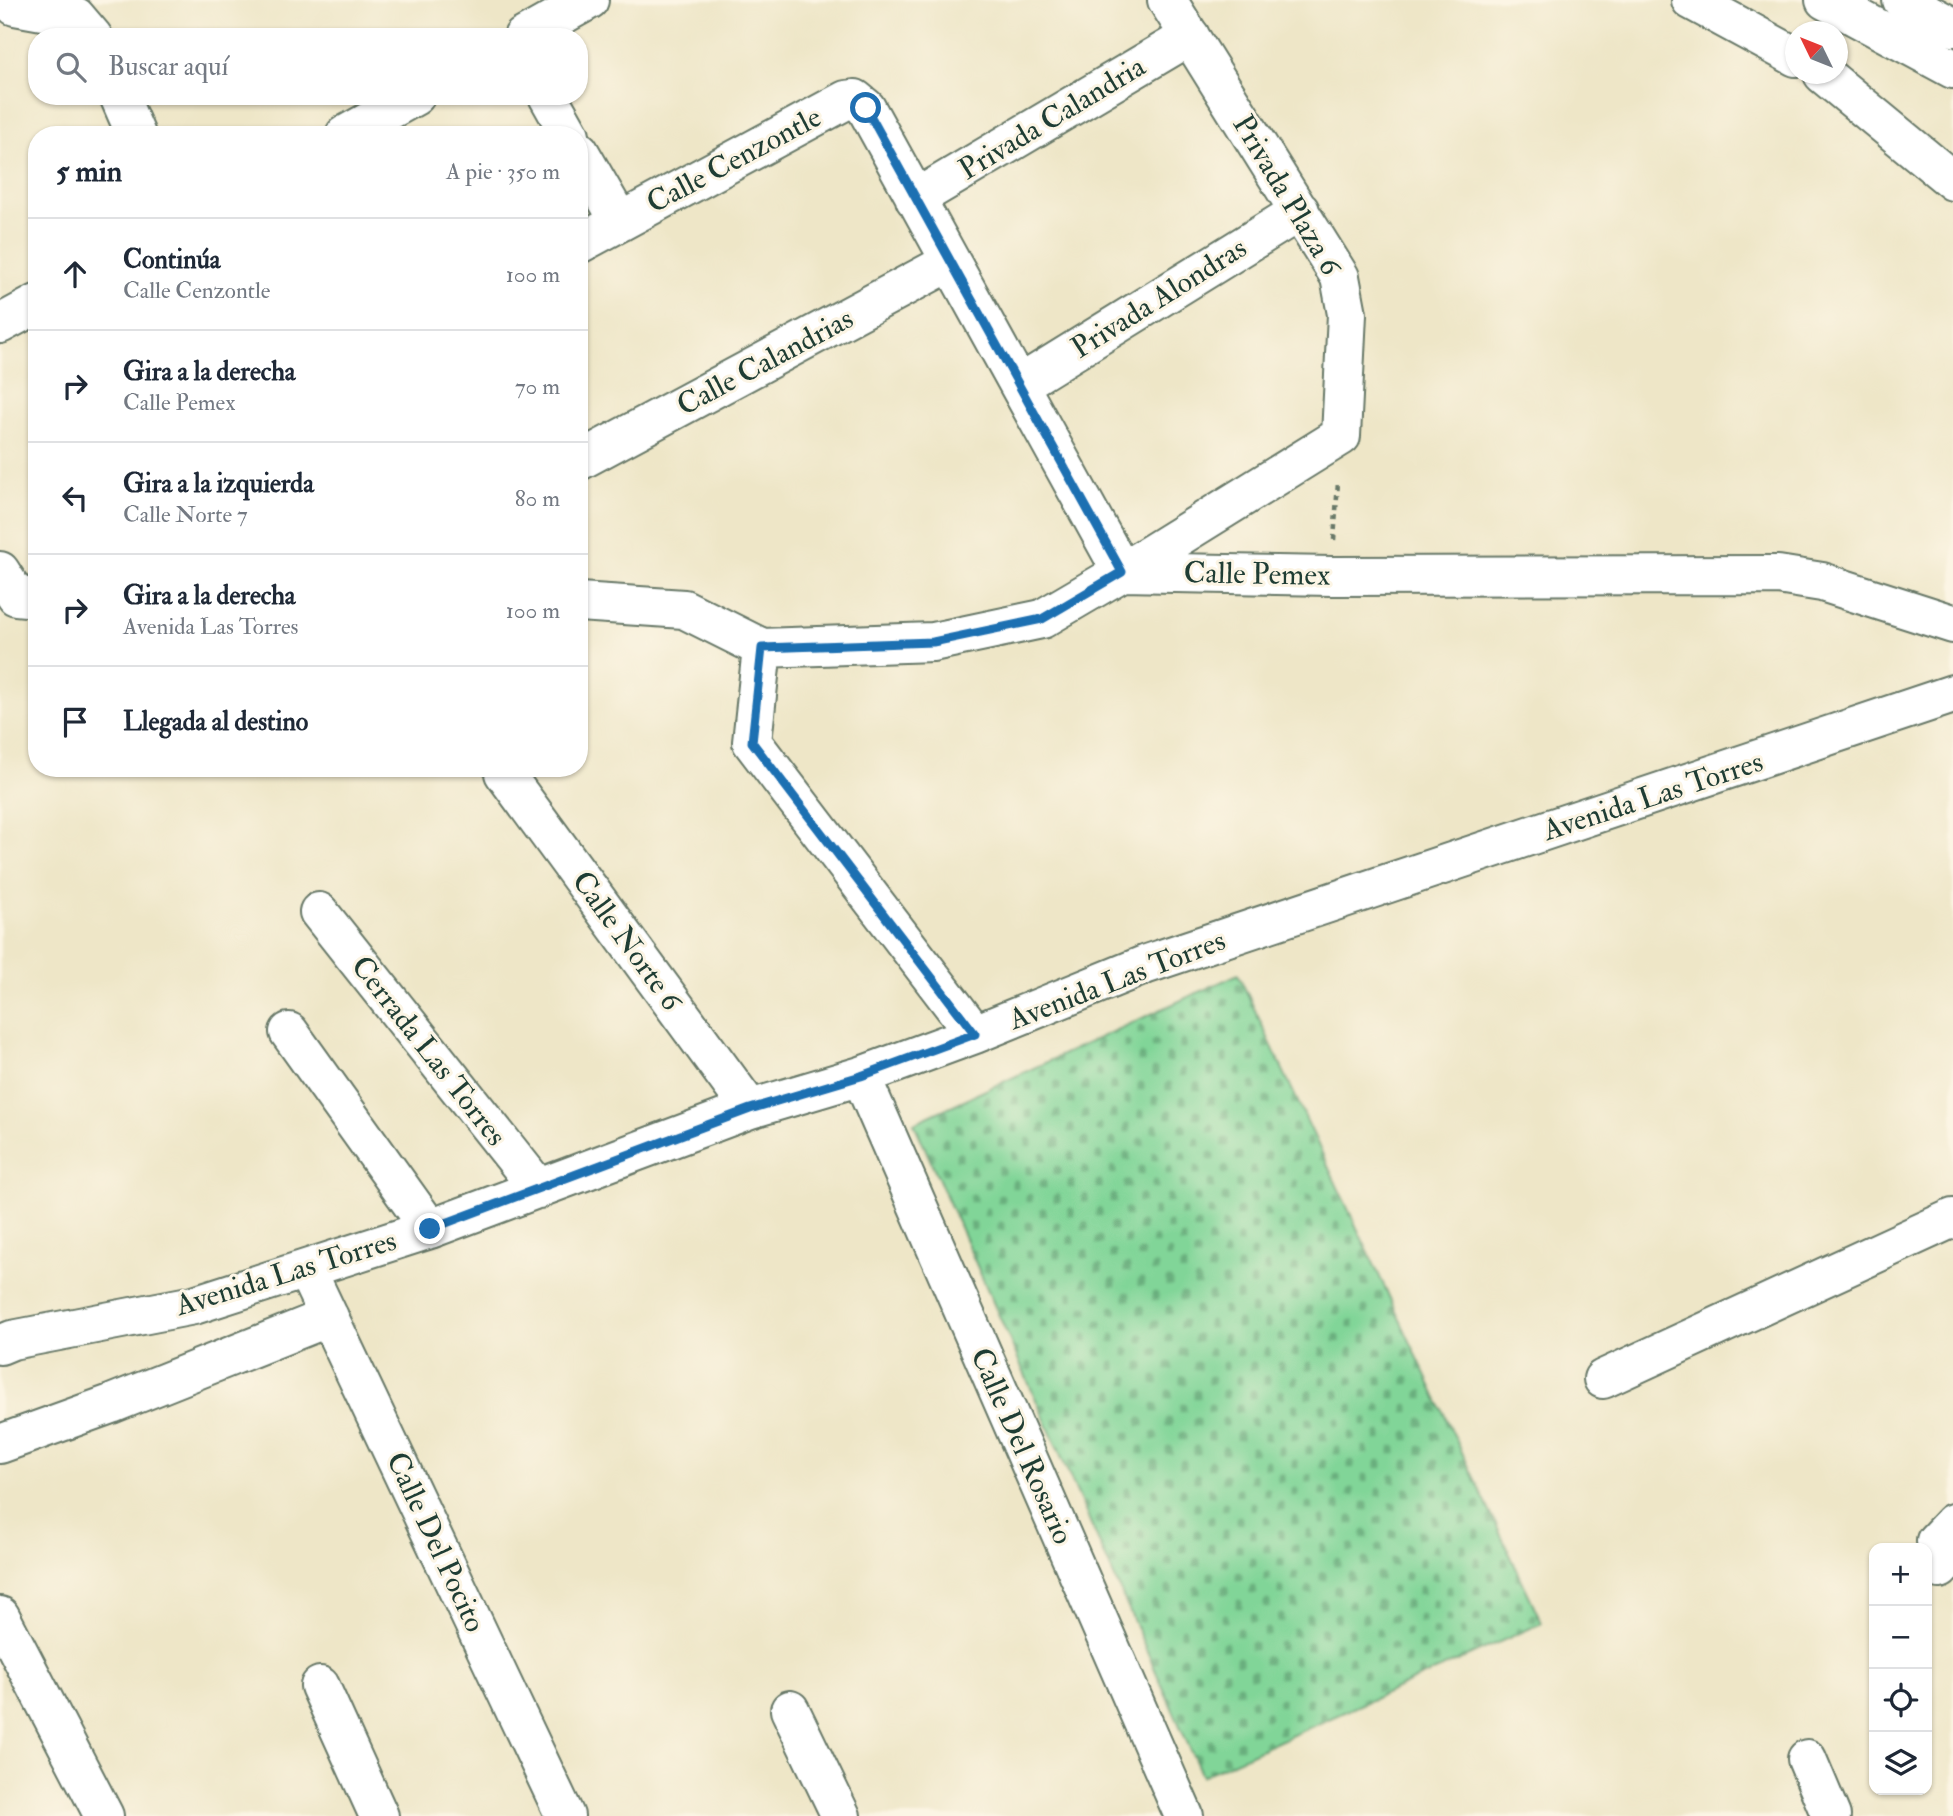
<!DOCTYPE html>
<html lang="es">
<meta charset="utf-8">
<style>
:root{--surface:#fff;--page:#f6f6f7;--text:#1f2937;--muted:#747a83;--line:#e0e1e3}
body{margin:0;font-family:"IM FELL Double Pica",serif;background:var(--page);color:var(--text)}
.controls{position:absolute;right:21px;bottom:21px;display:grid;overflow:hidden;border-radius:14px;box-shadow:0 2px 5px #0004}
.controls button{width:63px;height:63px;display:grid;place-items:center;padding:0;border:0;border-bottom:2px solid var(--line);background:var(--surface);color:var(--text);font:35px sans-serif}
.compass{position:absolute;left:1785px;top:21px;width:63px;height:63px;border-radius:50%;background:var(--surface);box-shadow:0 2px 5px #0004;rotate:313deg}
.stop{position:absolute;width:21px;height:21px;margin:-16px;border:5px solid #1f6fb2;border-radius:50%;background:#fff}
.stop.end{background:#1f6fb2;border-color:#fff;box-shadow:0 2px 7px #0008}
.list{margin:0;padding:0;list-style:none}
h2{display:flex;justify-content:space-between;align-items:center;height:91px;margin:0;padding:0 28px;font-size:30px}
h2 small{font-size:23px;font-weight:400;color:var(--muted)}
.list li{display:grid;grid-template-columns:46px 1fr auto;gap:21px;align-items:center;box-sizing:border-box;height:112px;padding:0 28px;border-top:2px solid var(--line)}
.list b{display:block;font-size:26px;white-space:nowrap}
.list p{margin:0;font-size:23px;white-space:nowrap;color:var(--muted)}
.list em{font-size:23px;font-style:normal;color:var(--muted)}
.icon{flex:none;width:38px;height:38px;fill:none;stroke:currentColor;stroke-width:2;stroke-linecap:round;stroke-linejoin:round}
.map{position:relative;flex:none;width:1953px;height:1816px;overflow:hidden}
.search{position:absolute;background:var(--surface);box-shadow:0 2px 5px #0004;left:28px;top:28px;width:560px;height:77px;display:flex;align-items:center;gap:18px;box-sizing:border-box;padding:0 24px;border-radius:28px;color:var(--muted);font-size:26px}
.panel{position:absolute;background:var(--surface);box-shadow:0 2px 5px #0004;left:28px;top:126px;width:560px;height:651px;border-radius:28px}
.map>svg:first-child{display:block}
.cemetery{fill:url(#cemetery-stones);stroke:#508966;stroke-width:2}
.lines{fill:none;stroke-linecap:round;stroke-linejoin:round}
.minor-casing{stroke:#677867;stroke-width:42}
.major-casing{stroke:#677867;stroke-width:42}
.path{stroke:#677867;stroke-width:4.5;stroke-dasharray:5 5;stroke-linecap:butt}
.minor{stroke:#fff;stroke-width:38}
.major{stroke:#fff;stroke-width:38}
.route{stroke:#1f6fb2;stroke-width:9}
.labels{text-anchor:middle;dominant-baseline:central;stroke-width:6;stroke-linejoin:round;paint-order:stroke}
.street-label{font-size:30px;fill:#1f3d34;stroke:#fcf5e5}
</style>
<div class="map">
<svg width="1953" height="1816" viewBox="0 0 1953 1816">
<defs>
<pattern id="cemetery-stones" width="16" height="16" patternUnits="userSpaceOnUse" patternTransform="scale(1.75)"><rect width="16" height="16" fill="#81d598"/><path d="M2 7V4a2 2 0 0 1 4 0v3zM10 15v-3a2 2 0 0 1 4 0v3z" fill="#69ae7d"/></pattern>
</defs>
<rect width="100%" height="100%" fill="#fcf5e5"/>
<filter id="ink" filterUnits="userSpaceOnUse"><feTurbulence type="fractalNoise" baseFrequency=".0143" numOctaves="2"/><feDisplacementMap in="SourceGraphic" scale="14" xChannelSelector="R" yChannelSelector="G"/><feConvolveMatrix kernelMatrix="1 2 1 2 8 2 1 2 1" color-interpolation-filters="sRGB"/></filter>
<filter id="wash" filterUnits="userSpaceOnUse"><feTurbulence type="fractalNoise" baseFrequency=".00686" numOctaves="4" result="noise"/><feDisplacementMap in="SourceGraphic" scale="28" xChannelSelector="R" yChannelSelector="G"/><feGaussianBlur stdDeviation="1.57" result="paint"/><feColorMatrix in="noise" values="0 0 0 0 0 0 0 0 0 0 0 0 0 0 0 0 0 1.4 0 .05"/><feComposite in="paint" operator="in"/></filter>
<g filter="url(#wash)">
<rect width="100%" height="100%" fill="#eee6c7"/>
<path class="cemetery" d="M1238 974 1542 1623 1202 1776 914 1123Z"/>
</g>
<g filter="url(#ink)">
<g class="lines">
<g class="minor-casing">
<path id="minor" d="M9 0 15 6 76 17 93 37
M1691 0 1796 57
M1902 0 1953 27
M523 37 589 0
M1823 74 1953 181
M119 96 136 135
M548 96 570 135
M345 135 415 96
M579 151 620 222
M915 199 1190 36
M579 244 846 100 855 99 866 108 1122 572 1341 436 1347 314 1340 277 1167 0
M0 324 37 304
M1019 385 1300 211
M579 461 950 262
M0 571 16 596 37 598
M579 602 684 609 762 648 933 642 1042 619 1122 572 1332 576 1778 575 1822 582 1953 624
M762 648 752 742 975 1034
M504 773 750 1109
M319 912 539 1189
M289 1032 430 1229
M861 1076 1184 1816
M306 1269 565 1816
M0 1345 12 1340 194 1305 430 1229 750 1109 861 1076 975 1034 1147 964 1953 694
M1603 1379 1953 1218
M0 1444 111 1404 329 1317
M1940 1569 1936 1541 1953 1523
M0 1616 104 1816
M320 1686 379 1816
M790 1710 841 1816
M1807 1759 1831 1816"/>
</g>
<g class="major-casing">
<path id="major" d="M1825 0 1953 69"/>
</g>
<path class="path" d="M1334 540 1338 482"/>
<use href="#minor" class="minor"/>
<use href="#major" class="major"/>
</g>
</g>
<g class="lines" filter="url(#ink)">
<path class="route" d="M430 1229 750 1109 861 1076 975 1034 752 742 762 648 933 642 1042 619 1122 572 866 108"/>
</g>
<g class="labels">
<g class="street-label">
<text transform="translate(1052 118) rotate(-31)">Privada Calandria</text>
<text transform="translate(734 160) rotate(-28)">Calle Cenzontle</text>
<text transform="translate(1287 195) rotate(59)">Privada Plaza 6</text>
<text transform="translate(1159 298) rotate(-32)">Privada Alondras</text>
<text transform="translate(765 362) rotate(-28)">Calle Calandrias</text>
<text transform="translate(1257 574) rotate(1)">Calle Pemex</text>
<text transform="translate(1653 796) rotate(-18)">Avenida Las Torres</text>
<text transform="translate(627 941) rotate(54)">Calle Norte 6</text>
<text transform="translate(1117 980) rotate(-21)">Avenida Las Torres</text>
<text transform="translate(429 1051) rotate(52)">Cerrada Las Torres</text>
<text transform="translate(286 1273) rotate(-17)">Avenida Las Torres</text>
<text transform="translate(1022 1446) rotate(66)">Calle Del Rosario</text>
<text transform="translate(436 1542) rotate(65)">Calle Del Pocito</text>
</g>
</g>
</svg>
<div class="controls">
<button>+</button>
<button>−</button>
<button><svg class="icon" aria-label="locate" viewBox="0 0 24 24"><circle cx="12" cy="12" r="6"/><path d="M12 2v4M12 18v4M2 12h4M18 12h4"/></svg></button>
<button><svg class="icon" aria-label="layers" viewBox="0 0 24 24"><path d="M12 4l9 5-9 5-9-5zM3 14l9 5 9-5"/></svg></button>
</div>
<svg class="compass" viewBox="-18 -18 36 36"><path d="M0-13l5 13h-10z" fill="#e53935"/><path d="M0 13l5-13h-10z" fill="#747a83"/></svg>
<div class="stop" style="left:866px;top:108px"></div>
<div class="stop end" style="left:430px;top:1229px"></div>
<div class="search"><svg class="icon" aria-label="search" viewBox="0 0 24 24"><circle cx="10" cy="10" r="6"/><path d="M15 15l6 6"/></svg>Buscar aquí</div>
<section class="panel">
<h2>5 min<small>A pie · 350 m</small></h2>
<ul class="list">
<li><svg class="icon" aria-label="ahead" viewBox="0 0 24 24"><path d="M12 20V5M6 11l6-6 6 6"/></svg><div><b>Continúa</b><p>Calle Cenzontle</p></div><em>100 m</em></li>
<li><svg class="icon" aria-label="right" viewBox="0 0 24 24"><path d="M7 20v-9h11M14 6l5 5-5 5"/></svg><div><b>Gira a la derecha</b><p>Calle Pemex</p></div><em>70 m</em></li>
<li><svg class="icon" aria-label="left" viewBox="0 0 24 24"><path d="M17 20v-9H6M10 6l-5 5 5 5"/></svg><div><b>Gira a la izquierda</b><p>Calle Norte 7</p></div><em>80 m</em></li>
<li><svg class="icon" aria-label="right" viewBox="0 0 24 24"><path d="M7 20v-9h11M14 6l5 5-5 5"/></svg><div><b>Gira a la derecha</b><p>Avenida Las Torres</p></div><em>100 m</em></li>
<li><svg class="icon" aria-label="arrive" viewBox="0 0 24 24"><path d="M6 21V4h12l-3 4 3 4H6"/></svg><div><b>Llegada al destino</b></div></li>
</ul>
</section>
</div>
